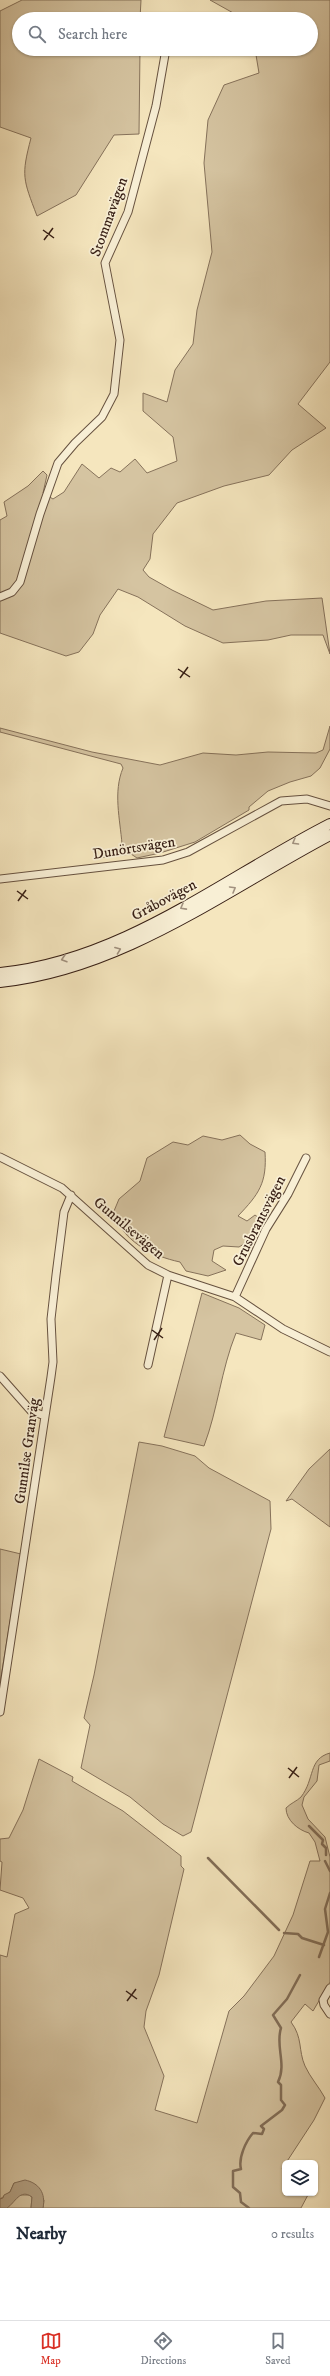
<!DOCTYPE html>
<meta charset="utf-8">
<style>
:root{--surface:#fff;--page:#f6f6f7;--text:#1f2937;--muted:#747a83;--line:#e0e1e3;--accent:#d93025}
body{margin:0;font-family:"IM FELL DW Pica",serif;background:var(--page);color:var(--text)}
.controls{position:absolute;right:12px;bottom:12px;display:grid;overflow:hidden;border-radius:6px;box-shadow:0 1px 3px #0004}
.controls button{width:36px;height:36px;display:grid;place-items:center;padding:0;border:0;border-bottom:1px solid var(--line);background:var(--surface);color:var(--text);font:20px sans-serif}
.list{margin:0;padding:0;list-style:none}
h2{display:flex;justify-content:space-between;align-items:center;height:52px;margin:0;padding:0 16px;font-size:17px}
h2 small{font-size:13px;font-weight:400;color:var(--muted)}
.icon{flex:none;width:22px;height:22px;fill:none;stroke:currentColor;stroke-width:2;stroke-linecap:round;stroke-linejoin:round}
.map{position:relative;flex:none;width:330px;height:2208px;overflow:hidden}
.search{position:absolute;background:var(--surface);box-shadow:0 1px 3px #0004;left:12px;right:12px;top:12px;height:44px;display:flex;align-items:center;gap:10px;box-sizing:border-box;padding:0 14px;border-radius:22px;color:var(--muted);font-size:15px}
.sheet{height:112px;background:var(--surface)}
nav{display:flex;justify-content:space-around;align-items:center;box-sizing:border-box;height:56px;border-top:1px solid var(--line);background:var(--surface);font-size:11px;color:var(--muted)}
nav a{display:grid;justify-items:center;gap:2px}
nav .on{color:var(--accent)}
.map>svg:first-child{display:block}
.green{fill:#d5c4a1;stroke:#86725b}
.water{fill:#b4a285;stroke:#826e58}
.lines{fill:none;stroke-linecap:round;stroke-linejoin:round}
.stream{stroke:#826e58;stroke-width:2.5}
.street-casing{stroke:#66513f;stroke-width:9}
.secondary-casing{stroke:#371f15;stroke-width:12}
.street{stroke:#f8efd5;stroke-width:7}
.secondary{stroke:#f8efd5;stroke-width:10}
.oneway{stroke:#a1917f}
.ticks{fill:none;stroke:#371f15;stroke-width:1.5}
.labels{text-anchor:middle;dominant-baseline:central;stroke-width:3.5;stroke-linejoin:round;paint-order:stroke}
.street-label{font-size:15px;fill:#371f15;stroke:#f8efd5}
</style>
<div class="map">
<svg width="330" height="2208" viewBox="0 0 330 2208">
<rect width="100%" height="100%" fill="#f5e6be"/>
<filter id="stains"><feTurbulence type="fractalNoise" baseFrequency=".005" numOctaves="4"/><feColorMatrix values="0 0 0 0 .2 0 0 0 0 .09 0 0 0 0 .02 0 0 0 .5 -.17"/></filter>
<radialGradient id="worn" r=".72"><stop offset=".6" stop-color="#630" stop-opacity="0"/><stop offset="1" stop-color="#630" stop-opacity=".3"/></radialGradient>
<path class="green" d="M22 0H141L140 19H19V49H140L139 134 114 135 76 195 37 216C23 179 21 176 31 138L0 127V11Z
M210 0H330V362L298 404 326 428 292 450 269 475 224 486 177 503 153 534 150 559 143 570 149 577 172 590 213 610 266 601 322 598 330 654 323 635H291L268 640 223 643 185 626 138 597 118 589 100 615 93 634 79 652 66 656 0 633V520L7 516 4 502 28 486 43 471 47 475 43 493 53 499 64 492 82 464 99 478 111 468 120 472 135 459 147 473 177 461 173 437 143 411V393L167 402 175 370 193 344 197 310 212 252 204 163 208 120 224 85 259 73 255 49H311V19H244Z
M330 726V749L320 768 311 776 290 782 268 791 249 807V810L195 842 160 853 137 858 131 854 97 858C108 856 117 856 122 844 120 819 113 792 123 768L121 764 0 732V728L92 752 160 765 203 753 236 755 268 752 316 753 323 750Z
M240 1135 250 1144 265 1152C267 1183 259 1194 238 1216L247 1221 255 1215 259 1218 255 1237 239 1247 223 1246 214 1250 212 1261 226 1270 208 1276 186 1271 180 1262C152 1256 121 1241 114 1211L119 1199 140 1181 147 1158 173 1142 188 1145 203 1136 222 1140Z
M202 1293 239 1308 265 1325 261 1340 236 1333C221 1370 218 1409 204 1446L164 1437Z
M139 1442 162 1446 195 1456 209 1468 270 1501 271 1529 191 1832 183 1836 163 1824 130 1797 81 1768 90 1725 84 1718 94 1675Z
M330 1449V1527L292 1499 286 1501 309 1469Z
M0 1549 21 1554 0 1683Z
M330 1753V1761L319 1765 317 1781 304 1797 302 1805 308 1819 325 1837 330 1857V1982L313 2011 305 2004 291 2022C303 2038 298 2050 305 2066 310 2077 319 2087 325 2098L314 2120 282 2169 285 2172V2193H309L301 2208H43L44 2200 14 2183 10 2192 0 2199V1955L7 1957 15 1914 29 1908 23 1898 0 1890 2 1862 0 1861V1839L9 1838 23 1810 39 1759 73 1777 72 1781 123 1811 181 1856V1866L184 1869 159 1975 146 2011 144 2027 164 2076 155 2110 197 2123 229 2011 244 1996 274 1956 293 1915 310 1861H320L315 1842 309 1833C298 1830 286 1820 286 1808 291 1803 297 1801 301 1797 315 1779 308 1759 330 1753Z
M19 2195H29L32 2197 31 2208H7Z"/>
<path class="water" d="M25 2180C39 2183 46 2193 43 2208H31L32 2197C20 2188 15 2203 7 2208H0V2199L3 2198 4 2195 10 2192 14 2183Z"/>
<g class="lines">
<path class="stream" d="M309 1826 323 1840 322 1844 326 1848V1855
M208 1858 279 1930
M325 1861 330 1871
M284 1933 298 1934 302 1938 324 1945
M319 1957 328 1932 325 1909 330 1893
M249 2208 241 2202 240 2193 233 2187V2171L241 2169C238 2158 246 2141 253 2133L262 2134 264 2129 261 2126 282 2110 285 2105 281 2100V2085L278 2082C287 2064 275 2046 281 2028L273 2015 287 1999 300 1975"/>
<g class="street-casing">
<path id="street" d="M0 597 12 592 20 582 40 514 58 463 75 443 102 417 114 394 120 340 105 263 128 212 156 106 166 49
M0 879 163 860 188 852 281 801 307 799 330 806
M0 1157 62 1188 148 1265 168 1275 235 1297 283 1329 330 1352
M235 1297 266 1229 288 1194 306 1158
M148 1365 168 1275
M0 1376 31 1411 45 1416
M0 1712 51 1377 53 1362 51 1319 56 1275 64 1212 71 1195
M330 1988 323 2000 324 2005 330 2014"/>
</g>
<g class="secondary-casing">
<path id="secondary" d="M0 973C123 961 224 878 330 824
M0 982C123 969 224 891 330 835"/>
</g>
<use href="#street" class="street"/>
<use href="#secondary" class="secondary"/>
</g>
<defs><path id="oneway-chevron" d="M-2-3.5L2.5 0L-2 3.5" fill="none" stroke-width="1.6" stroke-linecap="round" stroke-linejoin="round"/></defs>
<g class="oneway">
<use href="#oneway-chevron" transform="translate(295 842) rotate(150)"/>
<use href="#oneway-chevron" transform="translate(233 889) rotate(-30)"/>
<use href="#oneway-chevron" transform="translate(183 907) rotate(151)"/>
<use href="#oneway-chevron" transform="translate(118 950) rotate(-21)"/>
<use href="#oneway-chevron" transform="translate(64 959) rotate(163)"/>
</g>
<path class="ticks" d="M43 230 54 238M44 240 53 228M178 669 190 677M180 678 188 667M17 891 28 899M18 901 26 890M152 1330 163 1338M154 1340 162 1328M288 1768 299 1777M289 1778 297 1767M126 1991 137 1999M127 2001 136 1989"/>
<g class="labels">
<g class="street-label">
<text transform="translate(109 217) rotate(-70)">Stommavägen</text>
<text transform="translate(134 848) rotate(-9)">Dunörtsvägen</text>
<text transform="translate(164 900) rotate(-28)">Gråbovägen</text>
<text transform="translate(259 1221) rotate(-63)">Grusbrantsvägen</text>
<text transform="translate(129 1228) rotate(40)">Gunnilsevägen</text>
<text transform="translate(27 1451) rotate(-82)">Gunnilse Granväg</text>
</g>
</g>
<rect width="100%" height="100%" filter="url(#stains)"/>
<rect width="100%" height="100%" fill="url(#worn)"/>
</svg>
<div class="controls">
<button><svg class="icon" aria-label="layers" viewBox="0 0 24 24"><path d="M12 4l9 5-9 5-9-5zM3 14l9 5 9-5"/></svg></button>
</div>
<div class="search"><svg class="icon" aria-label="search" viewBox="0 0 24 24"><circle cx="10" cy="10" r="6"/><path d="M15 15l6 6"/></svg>Search here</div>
</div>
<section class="sheet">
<h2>Nearby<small>0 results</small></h2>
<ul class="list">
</ul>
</section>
<nav>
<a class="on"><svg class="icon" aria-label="map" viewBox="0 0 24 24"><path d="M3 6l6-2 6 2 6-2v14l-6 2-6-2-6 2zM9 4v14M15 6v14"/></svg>Map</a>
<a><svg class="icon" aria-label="directions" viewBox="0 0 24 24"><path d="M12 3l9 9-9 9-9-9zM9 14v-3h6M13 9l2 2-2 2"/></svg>Directions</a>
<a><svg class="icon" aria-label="saved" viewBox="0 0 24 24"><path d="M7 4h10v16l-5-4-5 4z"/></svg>Saved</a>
</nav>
